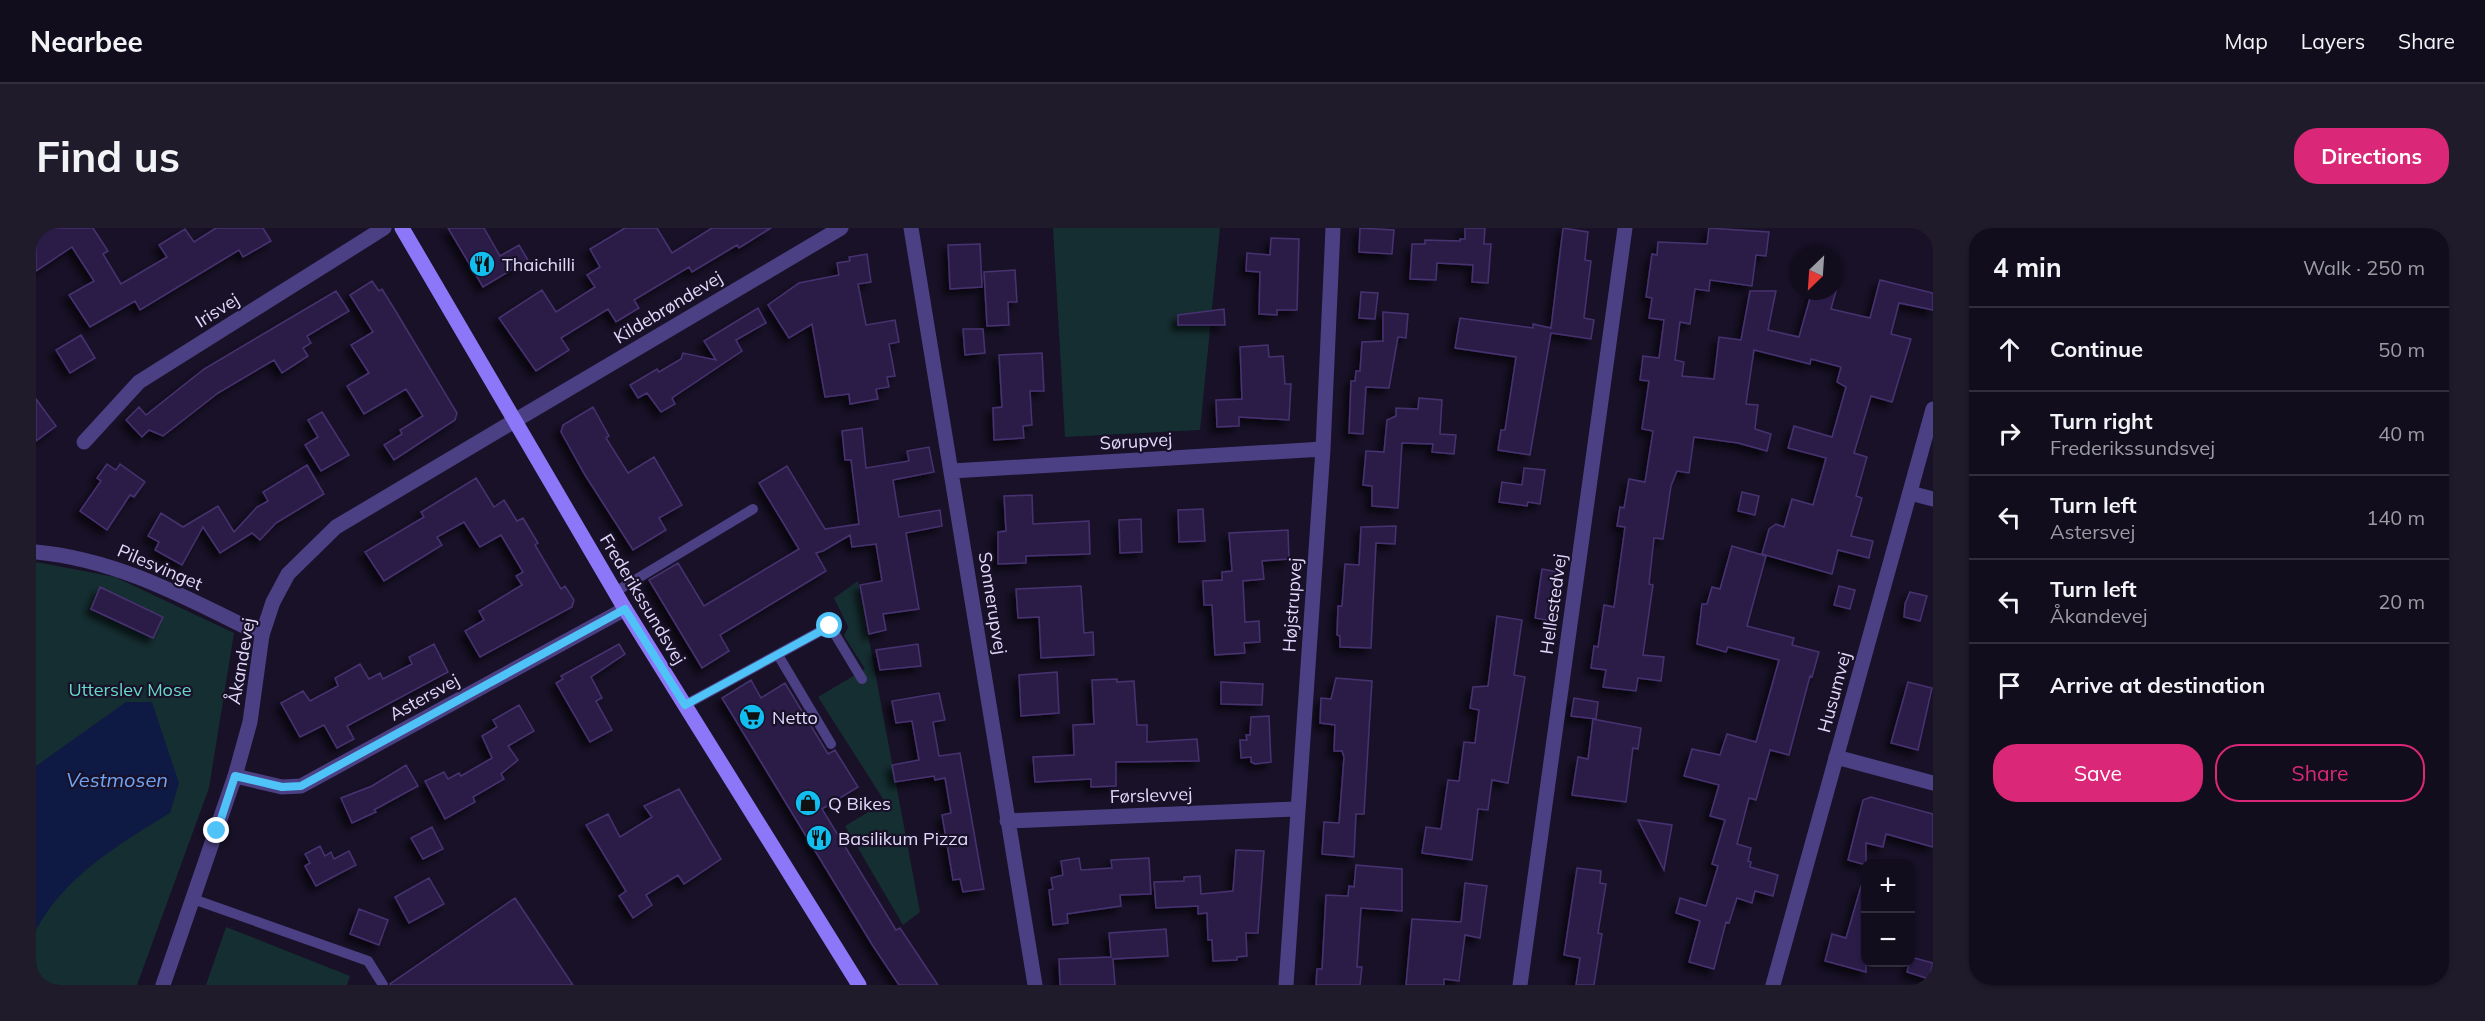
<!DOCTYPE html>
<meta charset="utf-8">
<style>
:root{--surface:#120d1d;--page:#1f1b2a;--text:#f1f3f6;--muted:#9c9ca4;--line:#312d3b;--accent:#db2777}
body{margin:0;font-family:Mulish,sans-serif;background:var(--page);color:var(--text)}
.controls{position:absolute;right:18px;bottom:18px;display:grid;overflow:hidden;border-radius:12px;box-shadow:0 2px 4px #0004}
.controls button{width:54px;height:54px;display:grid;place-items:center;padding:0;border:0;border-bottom:2px solid var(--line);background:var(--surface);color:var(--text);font:30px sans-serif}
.compass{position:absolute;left:1753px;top:18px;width:54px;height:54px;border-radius:50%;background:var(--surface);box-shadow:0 2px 4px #0004;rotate:205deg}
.stop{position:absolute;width:18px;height:18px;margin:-14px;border:4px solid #4fc3f7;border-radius:50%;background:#fff}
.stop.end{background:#4fc3f7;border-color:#fff;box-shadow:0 2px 6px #0008}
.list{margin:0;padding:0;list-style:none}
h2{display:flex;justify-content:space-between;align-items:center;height:78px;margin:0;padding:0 24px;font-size:26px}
h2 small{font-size:20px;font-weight:400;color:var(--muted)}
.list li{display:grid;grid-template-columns:39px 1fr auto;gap:18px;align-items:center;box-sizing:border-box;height:84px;padding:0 24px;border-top:2px solid var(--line)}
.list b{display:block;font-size:22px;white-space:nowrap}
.list p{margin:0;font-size:20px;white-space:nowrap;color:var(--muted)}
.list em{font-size:20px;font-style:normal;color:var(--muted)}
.actions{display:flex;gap:12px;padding:18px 24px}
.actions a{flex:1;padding:14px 0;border:2px solid var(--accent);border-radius:24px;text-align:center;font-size:21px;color:var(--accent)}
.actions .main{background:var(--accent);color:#fff}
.icon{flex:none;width:33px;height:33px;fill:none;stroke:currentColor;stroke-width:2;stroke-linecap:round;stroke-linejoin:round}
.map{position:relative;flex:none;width:1897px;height:757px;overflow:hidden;border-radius:24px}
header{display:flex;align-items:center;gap:36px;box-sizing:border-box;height:84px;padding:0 30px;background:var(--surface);border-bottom:2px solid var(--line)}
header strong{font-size:28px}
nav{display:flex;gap:33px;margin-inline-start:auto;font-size:21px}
.intro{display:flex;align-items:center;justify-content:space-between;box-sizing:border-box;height:144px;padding:0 36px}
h1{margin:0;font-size:42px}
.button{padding:15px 27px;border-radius:24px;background:var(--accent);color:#fff;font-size:21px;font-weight:700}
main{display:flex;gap:36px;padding:0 36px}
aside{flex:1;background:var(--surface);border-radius:24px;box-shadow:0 2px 4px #0004}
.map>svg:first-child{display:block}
.green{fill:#152e31}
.water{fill:#0e1a44}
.building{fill:#2c1f47;stroke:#473271;stroke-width:1.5;filter:url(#shadow)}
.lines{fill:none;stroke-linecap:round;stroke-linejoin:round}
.service{stroke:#4b4083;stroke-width:10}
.minor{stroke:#4b4083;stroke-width:15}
.tertiary{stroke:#4b4083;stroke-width:15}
.secondary{stroke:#8b77f7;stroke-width:15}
.route{stroke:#4fc3f7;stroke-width:8}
.labels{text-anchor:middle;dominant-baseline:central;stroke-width:4.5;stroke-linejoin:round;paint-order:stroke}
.poi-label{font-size:18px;fill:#e2dafd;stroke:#181127;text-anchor:start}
.street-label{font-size:18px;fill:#e2dafd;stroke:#181127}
.park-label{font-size:18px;fill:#69d9cc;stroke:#181127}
.water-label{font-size:20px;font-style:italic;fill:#6fa5f6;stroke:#181127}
</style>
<header>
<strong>Nearbee</strong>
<nav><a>Map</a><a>Layers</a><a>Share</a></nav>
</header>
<div class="intro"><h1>Find us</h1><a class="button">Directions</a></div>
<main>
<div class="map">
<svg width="1897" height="757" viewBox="0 0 1897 757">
<defs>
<filter id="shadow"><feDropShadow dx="-5.5" dy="5.5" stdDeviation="3" flood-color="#0009"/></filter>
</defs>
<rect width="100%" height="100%" fill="#181127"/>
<path class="green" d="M1017 0H1184L1164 202 1029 209Z
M0 334 79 349 198 405 173 560 101 757H0Z
M822 353 884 684 867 697 809 598 849 574 782 469 829 441 808 408 812 399 798 370Z
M190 699 314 748 311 757H170Z"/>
<path class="water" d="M90 474H116L143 555 134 585C83 616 29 648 0 702V538Z"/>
<path class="building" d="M5 0H57L72 23 67 26 85 56 131 29 123 17 149 1 158 14 180 0H227L235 13 207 29 203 22 104 82 99 73 54 99 33 67 58 53 36 19 0 43V4Z
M412 0H448L464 28 483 17 492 32 447 59Z
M589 0H621L636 25 676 0H735L703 20 701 17 656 44 653 39 598 72 603 80 580 94 572 81 525 110 533 122 500 143 463 90 506 62 520 84 559 59 551 47 564 39 554 21Z
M1324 0 1358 2 1356 26 1323 24Z
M1429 0H1449L1448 16H1455L1452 55 1436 54 1437 37 1401 35 1400 52 1374 51 1376 16H1389V12L1424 13V11H1429Z
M1527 0 1552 4 1549 32 1555 33 1548 90 1558 92 1555 111 1515 105 1494 227 1462 222 1465 202H1469L1480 129 1419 120 1424 90 1497 100V96L1515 100Z
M1673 0 1733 4 1730 28 1720 27 1716 58 1674 52 1673 63 1659 61 1654 96 1644 94 1639 132 1648 134 1646 148 1678 151 1683 109 1705 112 1714 63H1740L1732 102 1763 109 1776 63H1800L1795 81 1834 90 1844 52 1897 65V82L1863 75 1855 106 1875 111 1856 174 1835 168 1818 225 1831 229 1820 268 1826 270 1815 308 1837 313 1833 330 1802 322 1796 346 1726 326 1733 301 1740 296 1748 299 1756 271 1777 277 1790 230 1752 220 1758 198 1796 209 1810 159 1801 154 1805 139 1775 131 1774 136 1718 122 1710 176 1722 177 1719 201 1735 206 1731 223 1702 215 1658 209 1653 245 1641 243 1635 258 1627 311 1618 310 1613 356 1617 357 1607 427 1628 429 1625 453 1602 450 1600 463 1567 459 1570 442 1555 440 1558 418 1562 419 1568 377 1578 379 1589 299 1581 298 1584 279 1588 280 1593 251 1609 254 1617 203 1606 201 1613 153 1604 152 1607 128 1623 130 1628 92 1613 90 1616 70 1610 69 1616 26 1621 27 1622 14 1671 16Z
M1235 10 1263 11 1261 82H1241V87L1223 86 1224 44 1210 43 1211 25 1234 27Z
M944 16 946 59 914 61 912 17Z
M831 26 835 54 822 56 830 97 859 92 863 114 853 116 859 148 851 149 853 159 840 161 842 171 814 176 813 166 789 169 776 96 753 110 732 77 763 55 803 47 801 35 814 33 813 29Z
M979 42 981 74H972L973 97 951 98 948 44Z
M336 53 343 63 346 61 359 82 421 185 419 192 358 232 348 217 366 206 364 202 387 188 370 161 328 186 311 158 333 145 315 117 337 104 314 67Z
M300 63 313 83 271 108 275 115 267 120 272 128 246 145 238 132 182 165 127 208 113 202 106 209 90 192 103 179 110 187 168 141Z
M1325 64 1342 65 1339 91 1323 90Z
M722 80 730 95 700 112 706 123 636 170 639 176 625 184 611 165 602 170 594 157 621 141 623 144 645 131 647 125 680 132 668 113Z
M1188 81 1189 97H1142V87Z
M1347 84 1372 86 1370 110 1362 109 1353 160 1330 159 1327 206 1313 205 1315 153H1319L1320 143H1324L1326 114 1347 113Z
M927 101H947L949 125 929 127Z
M45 107 59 130 34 145 20 122Z
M1232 117 1233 129 1247 128 1249 156H1255L1253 192 1203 189V198L1181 199 1180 172 1206 171 1204 119Z
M1006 125 1008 163H994L996 197 987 198 988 210 958 212 957 180 966 179 963 127Z
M1383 170 1406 172 1404 206 1420 207 1418 226 1396 224 1397 216 1366 215 1362 280 1336 278V258L1327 257 1330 223 1348 224 1351 192 1360 188V180L1382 181Z
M0 171 20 198 0 213Z
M557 179 573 208 570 210 592 245 618 229 646 277 623 290 630 302 597 322 549 247 525 204 527 197Z
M286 184 313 227 285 243 269 217 282 209 272 192Z
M826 200 830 240 873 233 871 223 893 219 898 244 857 252 863 289 904 282 906 298 870 305 883 381 847 386 850 402 833 406 824 357 846 353 840 316 816 319 814 307 787 323 780 325 790 343 684 407 693 423 666 440 613 352 642 335 668 378 763 321 723 255 751 238 789 301 823 296 815 232H809L806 203Z
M71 236 80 242 84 236 109 254 98 269 94 267 71 302 44 283 65 253 61 250Z
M271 237 288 266 240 295 224 312 216 305 184 325 167 299 146 337 119 322 123 314 112 308 125 285 147 299 182 278 198 304 221 279 232 273 227 264Z
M1488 240 1509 242 1504 276 1492 274 1491 278 1463 274 1466 254 1486 257Z
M440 250 458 279 468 272 481 293 487 290 502 315 499 317 525 361 529 358 538 372 536 379 444 429 429 403 448 392 443 383 486 357 480 348 487 344 465 307 444 319 428 294 401 309 406 317 348 353 329 324 388 289 385 284Z
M1706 264 1723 268 1719 287 1702 283Z
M996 267 997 296 1053 293 1054 326 990 328V335L962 336V304L970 303 968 268Z
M1167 281 1169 313 1143 314 1142 282Z
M1105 291 1106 324 1084 325 1083 292Z
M1360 298 1359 316 1340 315 1335 420 1304 419V408L1301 407 1302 378H1306L1309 336 1323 337 1325 299Z
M1252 302 1253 331 1226 333 1228 351 1207 353 1209 394 1223 393 1224 414 1208 415 1209 425 1179 427 1176 377H1168L1167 353 1186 352V344L1196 343 1193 305Z
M1696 318 1730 328 1711 398 1758 410 1756 417 1783 424 1776 449 1774 448 1753 527 1734 522 1720 572 1713 570 1701 616 1715 620 1712 633 1715 634 1714 639 1742 647 1737 668 1719 663 1716 675 1701 670 1693 695 1690 694 1678 741 1653 734 1664 693 1640 685 1644 670 1670 678 1682 638 1676 636 1689 592 1674 588 1683 557 1648 548 1656 521 1684 527 1691 506 1720 514 1743 432 1692 419 1690 424 1661 416 1666 376H1671L1676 359 1684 361Z
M1506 341 1523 344 1515 393 1499 390Z
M1045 358 1048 405 1057 404 1058 427 1005 430 1003 389 982 390 980 361Z
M1803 358 1819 362 1814 381 1798 377Z
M64 359 127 389 117 410 55 381Z
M1874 364 1891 368 1884 393 1868 389 1869 376Z
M1461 388 1486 392 1478 447 1489 449 1472 555 1456 552 1452 582 1442 581 1436 632 1386 625 1390 599 1405 601 1412 552 1423 553 1428 514 1439 515 1443 482 1434 480 1437 459 1452 458Z
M398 416 412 444 311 498 318 511 301 520 288 497 264 509 245 475 267 463 274 473 302 458 299 450 324 436 333 451 344 445 347 451 376 436 373 429Z
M583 416 589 426 555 449 566 470 560 473 576 502 554 514 520 455 527 451 525 448Z
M882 416 885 438 844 442 840 422Z
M1021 444 1023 485 985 488 983 447Z
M1300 450 1336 453 1328 586H1320L1318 629 1286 626 1288 594 1303 595 1308 529 1306 523H1298L1299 497 1284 495 1285 470 1295 471Z
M1081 451V454L1098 453 1101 497H1111V514L1161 511 1163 533 1080 534V558L1055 559V551L999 554 997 529 1038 527 1037 497 1058 496 1056 452Z
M715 452 725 470 749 455 792 526 799 522 822 559 786 581 860 702 864 700 902 757H863L837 718 686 470Z
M1185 454 1227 456 1226 477 1185 476Z
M1872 454 1896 460 1882 522 1855 515Z
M903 465 909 492 897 494 903 528 924 525 948 661 927 664 924 651 917 652 906 587 915 585 909 550 899 552 898 548 859 554 856 537 883 532 876 493 860 495 856 473Z
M1538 470 1562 474 1560 491 1535 488Z
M483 477 498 503 472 518 482 532 465 546 468 551 437 569 439 574 409 591 389 553 408 544 412 551 423 545 425 548 456 530 446 508 461 499 457 492Z
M1233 488 1235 534 1219 536 1215 534V529L1205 530 1204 512H1211L1210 507H1214L1215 489Z
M1557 491 1605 500 1602 521 1597 520 1590 574 1536 567 1542 529 1552 531Z
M370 537 382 558 338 582 340 584 316 595 305 570 336 558Z
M643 561 685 631 648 656 642 647 610 667 616 677 597 690 583 668 590 663 550 597 572 586 584 609 616 589 608 578Z
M1835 569 1897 586V619L1850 606 1847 619 1830 615V637L1812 632 1827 572Z
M1602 592 1636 597 1628 642Z
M396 599 407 621 387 631 375 610Z
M284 618 289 628 295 624 298 631 313 623 320 637 280 658 269 638 274 635 269 626Z
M1200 622 1228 623 1222 705H1210L1211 728 1201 729V732L1177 733 1176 712H1172L1171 685 1162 686V678L1120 680 1118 654 1148 653V649L1164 648 1165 666 1197 663Z
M1043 630 1045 642 1076 640 1075 632 1113 630 1115 666 1084 667 1085 678 1031 686 1032 695 1017 697 1013 662 1017 661 1015 650 1027 647 1025 633Z
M1320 637 1366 641V683L1325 680 1321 739H1326L1324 757H1280L1281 741H1286L1290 667 1312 668 1313 658 1318 659Z
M1541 640 1565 643 1564 655 1570 656 1562 705 1566 706 1558 757H1540L1544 730 1528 727Z
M393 650 408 676 373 695 359 669Z
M1429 655 1451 658 1444 710 1429 707 1423 753 1408 751V757H1370L1376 691 1425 694Z
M1825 658H1830V717H1827L1830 718V744L1789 733 1796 706 1810 710Z
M479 670 537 757H354V756Z
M323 681 352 692 343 717 314 706Z
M1130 701 1132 728 1077 731 1079 757H1024L1023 731 1075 729 1073 705Z
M1875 729 1897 735 1893 751 1871 744Z"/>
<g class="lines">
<path class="service" d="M579 364 717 281
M742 427 795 516
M649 477 794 398 826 451
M157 671 332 733 347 757"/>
<path class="minor" d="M875 0 999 757
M480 192 805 0
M48 214 103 154 348 0
M916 243 1287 221
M1874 265 1897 271
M0 324C84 332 152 371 226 407
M1800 529 1897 555
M199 548 246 559 265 558 589 381
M971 593 1260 581
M1250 757 1287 221 1297 0
M1484 757 1589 0"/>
<path class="tertiary" d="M127 757 199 548 214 494 226 407 237 374 252 346 300 299 480 192
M1737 757 1897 181"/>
<path class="secondary" d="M366 0 589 381 823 757"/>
</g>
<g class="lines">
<path class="route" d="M181 603 199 548 246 559 265 558 589 381 649 477 794 398"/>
</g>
<defs>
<g id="restaurant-disc" transform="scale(1.35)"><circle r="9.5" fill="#12bdf0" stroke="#181127"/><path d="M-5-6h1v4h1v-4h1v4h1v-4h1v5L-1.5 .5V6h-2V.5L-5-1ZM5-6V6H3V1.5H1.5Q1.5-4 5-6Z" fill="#111"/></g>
<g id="supermarket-disc" transform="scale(1.35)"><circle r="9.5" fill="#12bdf0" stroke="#181127"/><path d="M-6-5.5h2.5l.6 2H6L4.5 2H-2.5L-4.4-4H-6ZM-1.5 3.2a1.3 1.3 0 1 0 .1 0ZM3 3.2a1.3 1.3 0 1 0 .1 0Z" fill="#111"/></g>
<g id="shop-disc" transform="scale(1.35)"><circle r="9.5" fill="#12bdf0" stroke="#181127"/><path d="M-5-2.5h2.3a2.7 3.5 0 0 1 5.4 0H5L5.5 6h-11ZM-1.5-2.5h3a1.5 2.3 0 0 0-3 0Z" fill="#111"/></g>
</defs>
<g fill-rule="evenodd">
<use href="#restaurant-disc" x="446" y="36"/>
<use href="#supermarket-disc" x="716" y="489"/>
<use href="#shop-disc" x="772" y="575"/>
<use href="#restaurant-disc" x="783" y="610"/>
</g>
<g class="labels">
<g class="poi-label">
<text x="466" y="36">Thaichilli</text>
<text x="736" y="489">Netto</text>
<text x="792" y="575">Q Bikes</text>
<text x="802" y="610">Basilikum Pizza</text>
</g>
<g class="street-label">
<text transform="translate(632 79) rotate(-31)">Kildebrøndevej</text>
<text transform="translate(181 82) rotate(-32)">Irisvej</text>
<text transform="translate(1100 213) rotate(-3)">Sørupvej</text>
<text transform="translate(124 339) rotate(23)">Pilesvinget</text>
<text transform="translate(607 371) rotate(59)">Frederikssundsvej</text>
<text transform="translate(957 375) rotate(81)">Sonnerupvej</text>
<text transform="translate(1517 376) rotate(-82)">Hellestedvej</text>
<text transform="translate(1256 377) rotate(-86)">Højstrupvej</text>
<text transform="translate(205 433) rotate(-80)">Åkandevej</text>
<text transform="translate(1798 464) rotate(-75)">Husumvej</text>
<text transform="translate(388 469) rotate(-29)">Astersvej</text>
<text transform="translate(1115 567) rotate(-2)">Førslevvej</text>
</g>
<g class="park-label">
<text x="94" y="461">Utterslev Mose</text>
</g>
<g class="water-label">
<text x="81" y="551">Vestmosen</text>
</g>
</g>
</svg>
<div class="controls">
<button>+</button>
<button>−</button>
</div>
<svg class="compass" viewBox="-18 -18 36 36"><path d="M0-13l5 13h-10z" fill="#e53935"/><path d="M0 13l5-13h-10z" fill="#9c9ca4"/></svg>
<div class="stop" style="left:794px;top:398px"></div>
<div class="stop end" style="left:181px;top:603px"></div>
</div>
<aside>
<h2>4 min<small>Walk · 250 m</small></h2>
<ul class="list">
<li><svg class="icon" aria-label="ahead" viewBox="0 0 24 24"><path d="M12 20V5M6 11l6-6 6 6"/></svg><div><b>Continue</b></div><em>50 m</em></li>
<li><svg class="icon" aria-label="right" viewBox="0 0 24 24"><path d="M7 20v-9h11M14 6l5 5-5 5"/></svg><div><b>Turn right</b><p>Frederikssundsvej</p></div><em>40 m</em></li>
<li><svg class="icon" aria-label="left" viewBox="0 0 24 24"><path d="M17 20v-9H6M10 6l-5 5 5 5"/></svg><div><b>Turn left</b><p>Astersvej</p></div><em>140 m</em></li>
<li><svg class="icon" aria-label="left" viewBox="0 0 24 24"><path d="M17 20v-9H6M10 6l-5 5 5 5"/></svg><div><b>Turn left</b><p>Åkandevej</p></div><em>20 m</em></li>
<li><svg class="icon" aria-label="arrive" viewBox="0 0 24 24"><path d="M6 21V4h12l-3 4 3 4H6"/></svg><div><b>Arrive at destination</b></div></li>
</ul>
<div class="actions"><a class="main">Save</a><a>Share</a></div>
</aside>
</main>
